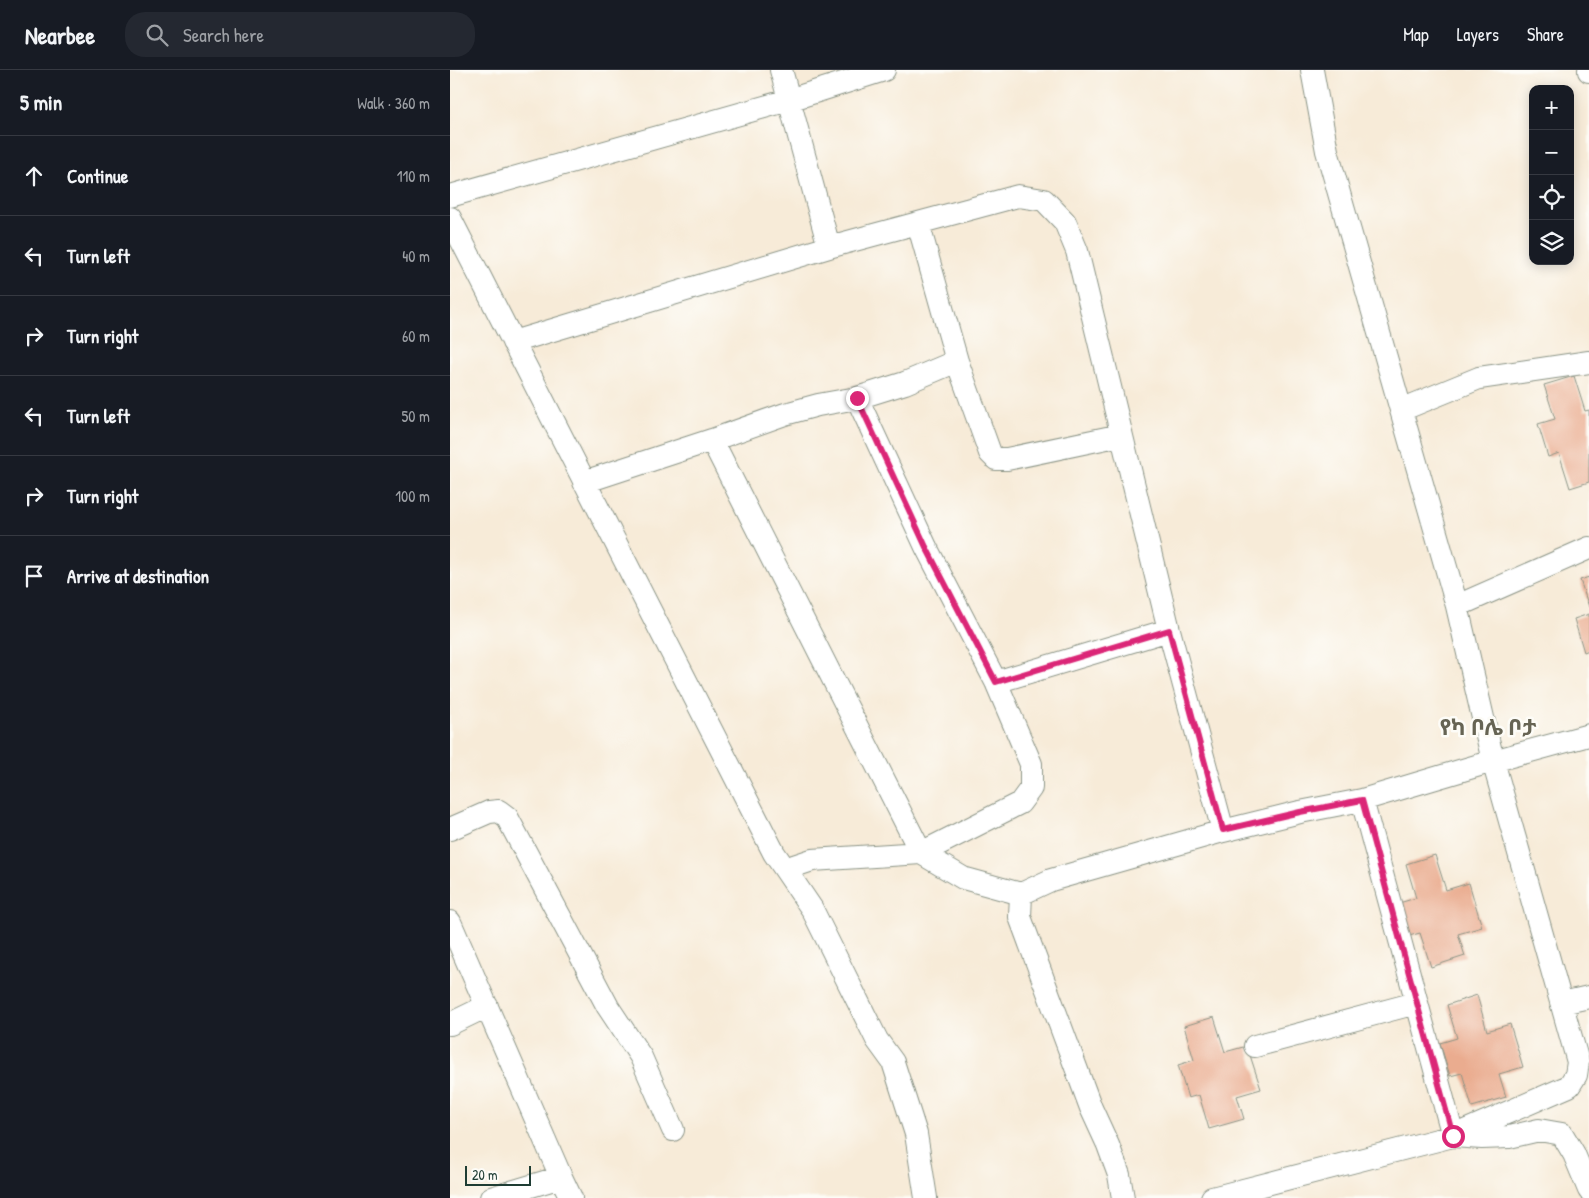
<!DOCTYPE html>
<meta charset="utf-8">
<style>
:root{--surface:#171b24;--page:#242831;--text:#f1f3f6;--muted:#9ea1a6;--line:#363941}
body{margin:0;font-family:"Patrick Hand","Noto Sans Ethiopic",sans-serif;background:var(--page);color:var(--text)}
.controls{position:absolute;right:15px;top:15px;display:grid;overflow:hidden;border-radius:10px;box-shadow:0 2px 12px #0003}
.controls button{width:45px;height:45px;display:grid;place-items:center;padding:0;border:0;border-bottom:1px solid var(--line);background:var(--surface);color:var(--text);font:25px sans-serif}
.scale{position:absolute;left:15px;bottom:12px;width:66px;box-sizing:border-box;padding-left:5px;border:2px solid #1f3d34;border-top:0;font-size:14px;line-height:18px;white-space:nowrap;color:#1f3d34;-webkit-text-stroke:4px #fdfcf7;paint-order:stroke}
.stop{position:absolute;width:15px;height:15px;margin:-11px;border:4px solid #db2777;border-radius:50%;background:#fff}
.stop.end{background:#db2777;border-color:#fff;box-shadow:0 1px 5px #0008}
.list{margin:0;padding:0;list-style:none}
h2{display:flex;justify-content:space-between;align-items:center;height:65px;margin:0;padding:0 20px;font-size:21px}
h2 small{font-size:16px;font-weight:400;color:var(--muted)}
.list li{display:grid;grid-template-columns:32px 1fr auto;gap:15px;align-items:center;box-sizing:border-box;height:80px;padding:0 20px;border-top:1px solid var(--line)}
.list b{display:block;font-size:19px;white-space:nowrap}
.list em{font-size:16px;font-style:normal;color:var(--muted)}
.icon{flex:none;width:28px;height:28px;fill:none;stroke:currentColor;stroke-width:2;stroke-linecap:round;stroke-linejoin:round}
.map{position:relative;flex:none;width:1139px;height:1128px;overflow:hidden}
header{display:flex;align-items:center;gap:30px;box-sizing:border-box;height:70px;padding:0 25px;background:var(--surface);border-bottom:1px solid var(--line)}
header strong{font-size:24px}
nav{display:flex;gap:28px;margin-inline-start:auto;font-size:18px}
.search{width:350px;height:45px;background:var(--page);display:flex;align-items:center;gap:12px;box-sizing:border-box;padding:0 18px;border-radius:20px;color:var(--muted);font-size:19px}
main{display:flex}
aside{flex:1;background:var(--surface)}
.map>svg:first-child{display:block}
.building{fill:#eaac8f}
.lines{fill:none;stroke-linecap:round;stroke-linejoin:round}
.minor-casing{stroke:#8b9486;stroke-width:24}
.minor{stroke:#fff;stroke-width:22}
.route{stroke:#db2777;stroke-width:6}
.labels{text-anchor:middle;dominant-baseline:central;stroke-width:5;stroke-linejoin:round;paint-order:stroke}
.district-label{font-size:22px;font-weight:bold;fill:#666454;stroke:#fdfcf7}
</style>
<header>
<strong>Nearbee</strong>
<div class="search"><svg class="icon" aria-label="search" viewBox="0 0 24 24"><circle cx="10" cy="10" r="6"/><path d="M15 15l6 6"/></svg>Search here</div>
<nav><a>Map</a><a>Layers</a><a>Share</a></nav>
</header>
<main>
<aside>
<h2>5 min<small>Walk · 360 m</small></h2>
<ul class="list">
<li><svg class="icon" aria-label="ahead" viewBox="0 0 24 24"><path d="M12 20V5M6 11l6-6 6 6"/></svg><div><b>Continue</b></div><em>110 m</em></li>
<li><svg class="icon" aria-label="left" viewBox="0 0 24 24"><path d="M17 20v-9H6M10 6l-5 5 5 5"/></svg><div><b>Turn left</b></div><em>40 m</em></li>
<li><svg class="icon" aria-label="right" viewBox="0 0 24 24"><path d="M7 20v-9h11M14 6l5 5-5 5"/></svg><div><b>Turn right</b></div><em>60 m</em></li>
<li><svg class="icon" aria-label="left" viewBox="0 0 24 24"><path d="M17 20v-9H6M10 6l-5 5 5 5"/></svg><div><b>Turn left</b></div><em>50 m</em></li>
<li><svg class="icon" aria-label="right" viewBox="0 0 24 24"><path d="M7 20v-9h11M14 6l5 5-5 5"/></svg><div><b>Turn right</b></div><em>100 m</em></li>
<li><svg class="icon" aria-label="arrive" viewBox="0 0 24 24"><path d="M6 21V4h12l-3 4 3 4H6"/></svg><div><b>Arrive at destination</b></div></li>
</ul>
</aside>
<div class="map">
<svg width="1139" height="1128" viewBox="0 0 1139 1128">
<rect width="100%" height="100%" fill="#fdfcf7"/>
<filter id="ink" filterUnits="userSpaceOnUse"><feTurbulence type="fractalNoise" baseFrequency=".02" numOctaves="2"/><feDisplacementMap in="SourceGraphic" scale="10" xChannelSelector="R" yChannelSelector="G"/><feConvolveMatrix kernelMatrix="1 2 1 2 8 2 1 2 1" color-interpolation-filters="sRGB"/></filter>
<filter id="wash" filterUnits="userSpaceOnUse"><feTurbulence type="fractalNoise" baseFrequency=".0096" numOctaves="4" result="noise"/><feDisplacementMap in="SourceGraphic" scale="20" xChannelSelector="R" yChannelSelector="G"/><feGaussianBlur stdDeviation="1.12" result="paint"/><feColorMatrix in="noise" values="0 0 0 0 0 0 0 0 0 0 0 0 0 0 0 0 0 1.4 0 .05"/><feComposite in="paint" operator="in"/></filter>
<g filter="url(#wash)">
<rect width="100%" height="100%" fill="#f7ebd8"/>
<g id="blocks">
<path class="building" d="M1124 306 1135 341 1139 340V412L1120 418 1109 383 1098 387 1088 354 1105 349 1094 315Z
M1139 507V537L1130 510Z
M1139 544V580L1134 582 1124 549Z
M985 785 996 820 1019 813 1032 857 1008 864 1015 886 981 897 970 863 959 866 949 833 966 828 956 794Z
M1027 925 1037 961 1060 954 1073 997 1049 1004 1056 1027 1022 1037 1012 1003 1000 1006 990 973 1007 968 997 935Z
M764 947 775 982 797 976 811 1019 787 1026 794 1049 759 1059 749 1025 738 1028 728 995 744 990 734 956Z"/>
</g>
</g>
<g filter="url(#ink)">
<use href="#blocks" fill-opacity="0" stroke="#8b9486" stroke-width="1"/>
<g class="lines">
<g class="minor-casing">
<path id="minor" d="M331 0 379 177
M1139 0V1
M0 126 339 30 434 0
M0 148 324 783 362 839 427 970 443 992 466 1064 476 1128
M63 272 379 177 568 126 594 130 615 152 627 181 719 560 773 761 850 742 912 730 1043 691 1139 665
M507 291 540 383 546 389H557L671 365
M951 340 1029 308 1139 292
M262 370 471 783 513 808 571 824
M134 412 262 370 335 344 368 335 407 328 455 313 507 291 468 153
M1007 536 1139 478
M546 612 719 560
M912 730 1003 1066 1032 1068 1059 1067 1089 1060 1112 1064 1124 1084 1139 1120
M0 759 39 742 49 741 57 747 158 937 191 987 223 1060
M337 801 344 796 362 790 471 783 570 733 581 718V694L546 612 476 477 407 328
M0 852 111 1107 121 1128
M1112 933 1139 927
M0 954 37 936
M805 976 966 933
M41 1128 111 1107
M673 1128 669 1105 658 1075 641 1038 570 847 571 824 601 810 773 761
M762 1128 1003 1066 1119 1016 1126 1005 1128 992 1043 691 1007 536 877 81 862 0"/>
</g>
<use href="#minor" class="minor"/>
</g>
</g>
<g class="lines" filter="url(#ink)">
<path class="route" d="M407 328 476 477 546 612 719 560 773 760 850 742 912 730 1003 1066"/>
</g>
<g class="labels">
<g class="district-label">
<text x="1038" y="657">የካ ቦሌ ቦታ</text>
</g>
</g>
</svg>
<div class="controls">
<button>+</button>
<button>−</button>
<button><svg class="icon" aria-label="locate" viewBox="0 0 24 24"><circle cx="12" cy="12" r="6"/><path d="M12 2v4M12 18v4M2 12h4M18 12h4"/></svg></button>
<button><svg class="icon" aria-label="layers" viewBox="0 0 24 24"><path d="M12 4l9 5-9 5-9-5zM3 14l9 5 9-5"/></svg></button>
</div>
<div class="scale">20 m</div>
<div class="stop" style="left:1003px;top:1066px"></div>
<div class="stop end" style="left:407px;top:328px"></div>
</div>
</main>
